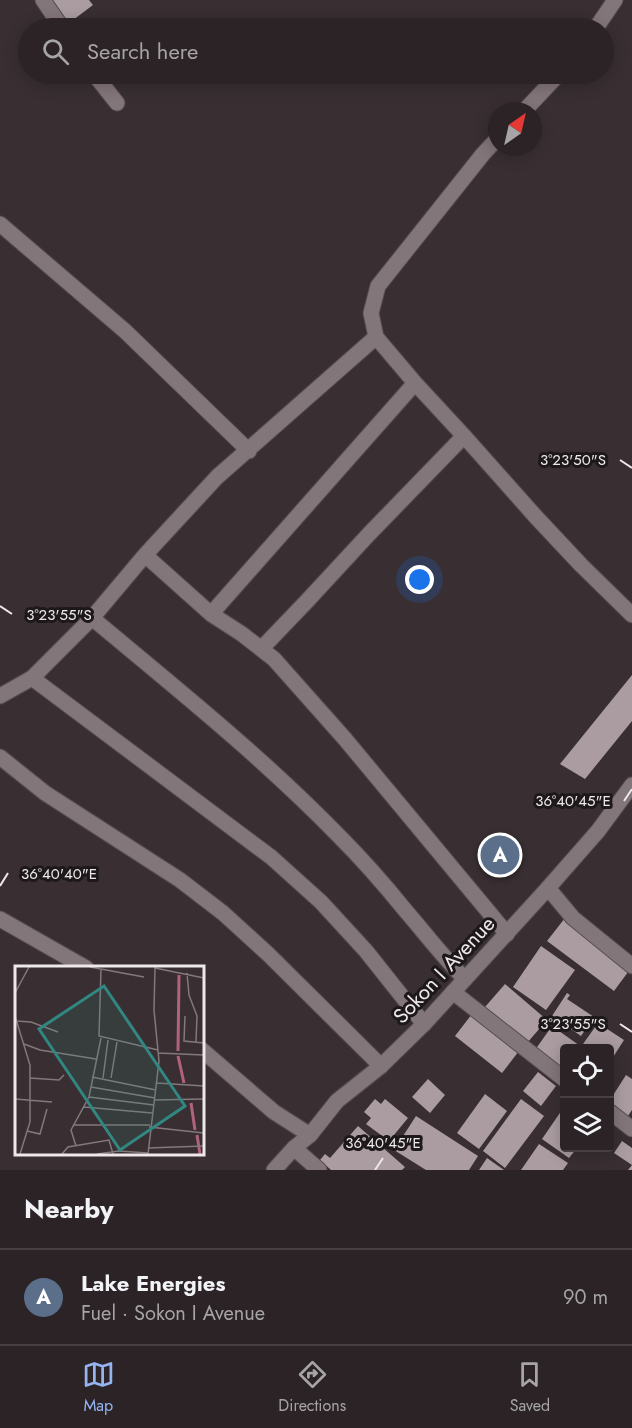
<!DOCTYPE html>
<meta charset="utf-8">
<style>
:root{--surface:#2b2326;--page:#332b2e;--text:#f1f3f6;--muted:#a6a4a7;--line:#474043;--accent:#95b2f1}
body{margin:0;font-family:Jost,sans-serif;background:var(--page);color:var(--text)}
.controls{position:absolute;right:18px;bottom:18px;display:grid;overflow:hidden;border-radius:6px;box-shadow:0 3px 15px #0003}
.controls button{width:54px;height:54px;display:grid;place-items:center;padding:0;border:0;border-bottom:2px solid var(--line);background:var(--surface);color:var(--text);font:30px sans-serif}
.compass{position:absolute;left:488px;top:102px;width:54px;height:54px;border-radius:50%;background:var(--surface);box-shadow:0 3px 15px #0003;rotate:34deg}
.you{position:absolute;left:420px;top:580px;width:21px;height:21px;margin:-15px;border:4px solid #fff;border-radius:50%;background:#1a73e8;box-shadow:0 0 0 9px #1a73e833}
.badge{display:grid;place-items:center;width:39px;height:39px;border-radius:50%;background:var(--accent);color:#fff;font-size:20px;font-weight:700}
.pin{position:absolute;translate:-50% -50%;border:3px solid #fff;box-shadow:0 2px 6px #0006}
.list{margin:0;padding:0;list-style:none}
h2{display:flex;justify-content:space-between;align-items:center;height:78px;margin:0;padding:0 24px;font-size:26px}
h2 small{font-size:20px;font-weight:400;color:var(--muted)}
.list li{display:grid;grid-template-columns:39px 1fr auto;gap:18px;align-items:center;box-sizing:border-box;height:96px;padding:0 24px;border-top:2px solid var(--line)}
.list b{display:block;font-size:22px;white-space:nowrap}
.list p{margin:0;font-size:20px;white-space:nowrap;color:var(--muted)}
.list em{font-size:20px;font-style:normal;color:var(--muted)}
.icon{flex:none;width:33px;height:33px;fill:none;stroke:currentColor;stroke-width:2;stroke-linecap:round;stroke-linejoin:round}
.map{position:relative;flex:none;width:632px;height:1170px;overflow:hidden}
.search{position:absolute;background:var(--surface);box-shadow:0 3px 15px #0003;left:18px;right:18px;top:18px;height:66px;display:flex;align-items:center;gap:15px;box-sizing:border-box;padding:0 21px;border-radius:33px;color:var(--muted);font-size:22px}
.sheet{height:174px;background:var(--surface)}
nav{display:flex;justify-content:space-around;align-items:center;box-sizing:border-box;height:84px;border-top:2px solid var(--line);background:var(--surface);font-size:16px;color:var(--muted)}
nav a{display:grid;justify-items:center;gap:3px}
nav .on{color:var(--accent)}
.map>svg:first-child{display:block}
.building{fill:#aa9ca0}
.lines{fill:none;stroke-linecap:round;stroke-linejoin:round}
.street-casing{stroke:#564d4f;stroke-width:17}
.secondary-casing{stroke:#564d4f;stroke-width:17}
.street{stroke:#83767a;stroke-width:15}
.secondary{stroke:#83767a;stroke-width:15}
.ticks{fill:none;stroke:#efe8ea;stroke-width:2}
.labels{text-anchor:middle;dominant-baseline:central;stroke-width:6;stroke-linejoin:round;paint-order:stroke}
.street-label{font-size:21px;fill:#efe8ea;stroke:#1d181a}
.inset-river{fill:none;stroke:#b1627c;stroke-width:3}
.inset-road{fill:none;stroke:#82797c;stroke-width:1.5}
.view{fill:#318781;fill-opacity:0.15;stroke:#318781;stroke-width:3}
.inset-edge{fill:none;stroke:#efe8ea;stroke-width:3}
.ticks-label{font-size:15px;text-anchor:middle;fill:#efe8ea;stroke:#1d181a;stroke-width:6;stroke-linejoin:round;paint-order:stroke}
</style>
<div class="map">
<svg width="632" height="1170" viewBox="0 0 632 1170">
<rect width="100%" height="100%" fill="#392f32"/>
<path class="building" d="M52 0H89L93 5 69 23Z
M632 675V721L585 779 560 764Z
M565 918 631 968 614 991 547 941Z
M541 946 575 970 546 1010 513 987Z
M505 984 547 1020 527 1043 485 1007Z
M567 993 570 995 567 999 594 1017 581 1036 552 1016Z
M472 1014 519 1051 502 1073 455 1036Z
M598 1023 624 1040 610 1062V1048H591L583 1044Z
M552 1026 583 1048H564V1071L535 1050Z
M538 1072 556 1086 541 1106 523 1091Z
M626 1075 632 1079V1110L626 1119 610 1109V1100Z
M428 1079 445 1095 430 1113 412 1097Z
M485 1094 507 1111 479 1149 457 1133Z
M375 1099 381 1104 385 1099 408 1118 389 1141 366 1124 371 1118 364 1112Z
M521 1099 544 1116 505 1168 483 1151Z
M564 1107V1148H577L569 1158 542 1139Z
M416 1116 478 1156 469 1170H426L394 1150Z
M358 1126 405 1167 402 1170H331L320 1160 325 1154 330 1158Z
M622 1141 632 1148V1170H628L632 1165 614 1153Z
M539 1144 568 1163 563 1170H521Z
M487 1158 504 1170H479Z"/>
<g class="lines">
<g class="street-casing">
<path id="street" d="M43 0 62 28
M596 28 615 0
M94 74 117 103
M524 111 559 74
M497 139 483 154 378 286 371 313 376 337 415 383 464 436 536 517 581 565 632 615
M0 224 125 331 249 451
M145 555 211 614 242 634 274 659 345 739 507 934
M211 614 415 383
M92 618C176 688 262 757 338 835 362 859 384 884 405 910 425 933 443 957 465 979
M261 649 307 601 369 534 464 436
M32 678 271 857 321 902 366 951 424 1024
M0 696 32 678 92 618 145 555 217 477 376 337
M0 757 45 793 180 880 223 913 268 954 381 1066
M548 888 573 918 632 966
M0 919 86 968
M453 992 564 1079
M202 1050 274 1112 310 1135
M610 1112 632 1129
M294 1148 319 1170"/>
</g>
<g class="secondary-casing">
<path id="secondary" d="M274 1170 294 1148 310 1135 337 1101 381 1066 424 1024 548 888 598 831 632 785"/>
</g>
<use href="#street" class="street"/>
<use href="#secondary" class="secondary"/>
</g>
<path class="ticks" d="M620 460 632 468M0 606 12 614M624 801 632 789M0 886 8 873M620 1024 632 1032M375 1170 383 1158"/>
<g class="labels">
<g class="street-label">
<text transform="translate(444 970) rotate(-47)">Sokon I Avenue</text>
</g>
</g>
<g transform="translate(15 966)">
<rect width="189" height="189" fill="#392f32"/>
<path class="inset-river" d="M163 85 164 9M163 90 169 117M176 137 180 164M182 169 185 188"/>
<path class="inset-road" d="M75 1 129 11M140 2 189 12M86 3 84 70 143 84M172 7 174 29 182 50 181 76M0 27 14 1M0 50 15 99V156L5 188M170 50 169 75 189 77M1 55 16 56 43 66M9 78 25 84 81 93M143 87 189 89M77 111 141 124M15 112 44 114 49 109M88 112 93 74M96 112 102 76M142 117 189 120M76 121 140 132M74 131 139 139M0 133 37 136M139 134 189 133M69 141 137 147M58 159H135M134 161 189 167M12 165 25 168 32 143M61 180 56 164 74 131 86 72M133 182 189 180M47 188 53 181 94 174 98 188M82 188 104 185 133 187M133 188 144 95 139 44 140 1"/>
<path class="view" d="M89 20 170 140 105 184 24 63Z"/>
<rect width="189" height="189" class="inset-edge"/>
</g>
<g class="ticks-label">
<text x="573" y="465">3°23'50"S</text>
<text x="59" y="620">3°23'55"S</text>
<text x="573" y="806">36°40'45"E</text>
<text x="59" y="879">36°40'40"E</text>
<text x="573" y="1029">3°23'55"S</text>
<text x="383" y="1148">36°40'45"E</text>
</g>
</svg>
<div class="controls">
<button><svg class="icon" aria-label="locate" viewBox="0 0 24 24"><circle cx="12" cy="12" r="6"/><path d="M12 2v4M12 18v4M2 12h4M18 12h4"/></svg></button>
<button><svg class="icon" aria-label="layers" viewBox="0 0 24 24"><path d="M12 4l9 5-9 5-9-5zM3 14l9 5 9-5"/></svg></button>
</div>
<svg class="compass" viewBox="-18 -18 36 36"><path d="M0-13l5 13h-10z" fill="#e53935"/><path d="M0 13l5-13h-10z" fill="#a6a4a7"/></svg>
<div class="you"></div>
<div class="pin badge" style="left:500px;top:855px;background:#5c6f8a">A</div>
<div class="search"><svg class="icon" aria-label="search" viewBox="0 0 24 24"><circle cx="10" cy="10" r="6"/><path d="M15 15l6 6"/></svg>Search here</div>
</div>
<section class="sheet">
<h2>Nearby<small></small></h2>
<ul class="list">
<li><span class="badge" style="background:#5c6f8a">A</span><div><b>Lake Energies</b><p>Fuel · Sokon I Avenue</p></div><em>90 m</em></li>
</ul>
</section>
<nav>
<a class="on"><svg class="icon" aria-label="map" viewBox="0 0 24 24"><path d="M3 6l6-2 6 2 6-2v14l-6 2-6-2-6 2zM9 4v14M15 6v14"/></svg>Map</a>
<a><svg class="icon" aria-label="directions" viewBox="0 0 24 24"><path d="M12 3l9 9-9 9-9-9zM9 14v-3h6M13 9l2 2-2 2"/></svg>Directions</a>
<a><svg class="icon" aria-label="saved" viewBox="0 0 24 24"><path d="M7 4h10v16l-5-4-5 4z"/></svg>Saved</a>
</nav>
